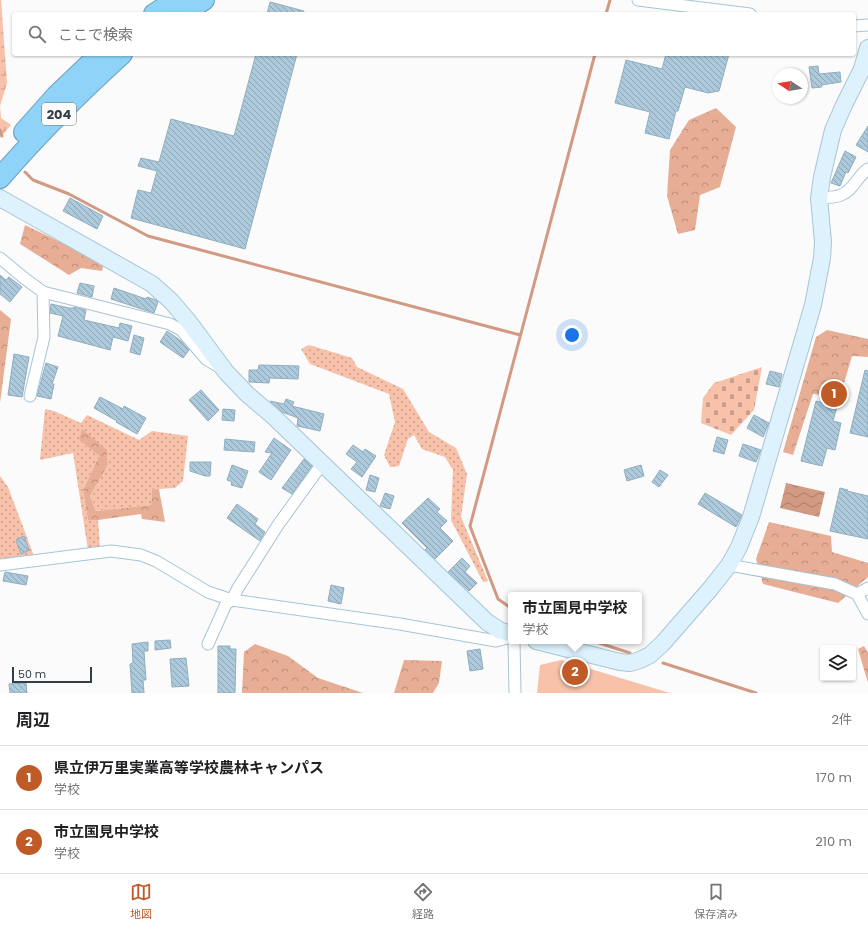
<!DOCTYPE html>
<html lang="ja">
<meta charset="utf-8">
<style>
:root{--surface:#fff;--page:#f6f6f6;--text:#202124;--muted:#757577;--line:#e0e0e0;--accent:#c05b28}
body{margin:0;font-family:Poppins,"Noto Sans JP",sans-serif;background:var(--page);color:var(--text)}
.controls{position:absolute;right:12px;bottom:12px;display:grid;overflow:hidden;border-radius:4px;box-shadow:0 1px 3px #0004}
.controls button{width:36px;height:36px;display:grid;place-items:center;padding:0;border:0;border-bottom:1px solid var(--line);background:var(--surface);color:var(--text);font:20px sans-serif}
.compass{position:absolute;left:772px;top:68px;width:36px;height:36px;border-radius:50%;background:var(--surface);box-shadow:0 1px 3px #0004;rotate:282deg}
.scale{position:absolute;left:12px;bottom:10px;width:80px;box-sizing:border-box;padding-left:4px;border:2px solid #323e45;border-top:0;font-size:11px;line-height:14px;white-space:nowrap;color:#323e45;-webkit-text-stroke:3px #fbfbfb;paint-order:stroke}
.you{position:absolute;left:572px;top:335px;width:14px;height:14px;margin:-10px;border:3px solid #fff;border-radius:50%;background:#1a73e8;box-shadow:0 0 0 6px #1a73e833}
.badge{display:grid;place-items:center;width:26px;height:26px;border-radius:50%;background:var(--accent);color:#fff;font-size:13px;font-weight:700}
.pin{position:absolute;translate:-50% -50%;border:2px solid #fff;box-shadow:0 1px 4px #0006}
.popup{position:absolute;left:508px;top:592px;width:134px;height:52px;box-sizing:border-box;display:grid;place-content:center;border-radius:4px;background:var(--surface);filter:drop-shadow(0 1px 3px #0005);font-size:13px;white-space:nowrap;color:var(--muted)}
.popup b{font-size:15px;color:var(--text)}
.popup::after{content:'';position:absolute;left:50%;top:100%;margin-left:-8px;border:8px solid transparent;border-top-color:var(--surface)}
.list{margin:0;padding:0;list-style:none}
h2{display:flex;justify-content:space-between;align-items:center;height:52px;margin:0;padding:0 16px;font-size:17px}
h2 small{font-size:13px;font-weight:400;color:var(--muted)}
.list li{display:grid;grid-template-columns:26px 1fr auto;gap:12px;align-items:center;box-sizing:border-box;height:64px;padding:0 16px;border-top:1px solid var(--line)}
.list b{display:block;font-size:15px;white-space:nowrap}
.list p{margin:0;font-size:13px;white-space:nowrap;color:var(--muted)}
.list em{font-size:13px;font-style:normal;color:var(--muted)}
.icon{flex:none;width:22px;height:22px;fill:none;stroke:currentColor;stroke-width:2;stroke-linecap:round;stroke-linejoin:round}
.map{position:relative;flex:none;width:868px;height:693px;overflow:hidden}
.search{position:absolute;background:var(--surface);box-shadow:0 1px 3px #0004;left:12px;right:12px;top:12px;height:44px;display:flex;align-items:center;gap:10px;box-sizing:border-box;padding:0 14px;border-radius:4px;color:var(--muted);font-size:15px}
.sheet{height:180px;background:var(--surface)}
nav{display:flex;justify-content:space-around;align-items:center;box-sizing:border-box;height:56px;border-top:1px solid var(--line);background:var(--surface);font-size:11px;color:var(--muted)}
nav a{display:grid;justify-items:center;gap:2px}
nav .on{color:var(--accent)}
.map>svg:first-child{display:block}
.grass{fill:url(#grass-dots)}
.forest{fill:url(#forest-crowns)}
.wetland{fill:url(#wetland-marsh)}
.cemetery{fill:url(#cemetery-stones)}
.pitch{fill:#f7c1aa}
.water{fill:url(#water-waves)}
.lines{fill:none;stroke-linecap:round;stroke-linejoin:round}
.stream{stroke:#d29a82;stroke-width:3}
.building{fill:url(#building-back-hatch);stroke:#91adbe}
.street-casing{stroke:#a7c4d6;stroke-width:13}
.secondary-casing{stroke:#a7c4d6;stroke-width:18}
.highway-casing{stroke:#6e9fba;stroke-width:22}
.street{stroke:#fff;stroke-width:11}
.secondary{stroke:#ddf2fd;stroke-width:16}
.highway{stroke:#8fd3f9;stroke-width:20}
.labels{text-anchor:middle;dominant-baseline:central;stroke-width:4;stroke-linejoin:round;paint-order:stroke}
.shield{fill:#fbfbfb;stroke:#6e777c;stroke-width:1}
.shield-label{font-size:13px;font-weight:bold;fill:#323e45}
</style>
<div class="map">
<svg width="868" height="693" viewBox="0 0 868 693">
<defs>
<pattern id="grass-dots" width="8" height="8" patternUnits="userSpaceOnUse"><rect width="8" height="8" fill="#f7c1aa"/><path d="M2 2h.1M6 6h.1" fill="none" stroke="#c99e8c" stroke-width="1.8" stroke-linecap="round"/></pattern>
<pattern id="forest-crowns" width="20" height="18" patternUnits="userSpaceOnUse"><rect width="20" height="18" fill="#e7ae95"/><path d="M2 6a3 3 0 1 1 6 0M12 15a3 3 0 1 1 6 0" fill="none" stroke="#bc8f7b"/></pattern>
<pattern id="wetland-marsh" width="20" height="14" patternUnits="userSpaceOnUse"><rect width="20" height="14" fill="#f7c1aa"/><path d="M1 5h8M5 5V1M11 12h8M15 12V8" fill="none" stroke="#c99e8c"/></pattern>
<pattern id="cemetery-stones" width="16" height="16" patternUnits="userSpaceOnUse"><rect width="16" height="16" fill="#f7c1aa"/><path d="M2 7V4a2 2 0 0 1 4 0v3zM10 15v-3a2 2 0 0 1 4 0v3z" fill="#c99e8c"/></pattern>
<pattern id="water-waves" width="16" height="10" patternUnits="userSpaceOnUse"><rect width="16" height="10" fill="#d29a82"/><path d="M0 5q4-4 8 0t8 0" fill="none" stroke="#ab7f6c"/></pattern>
<pattern id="building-back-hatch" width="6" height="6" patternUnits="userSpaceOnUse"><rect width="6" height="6" fill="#accadb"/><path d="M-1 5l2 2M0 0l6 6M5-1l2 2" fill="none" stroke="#8da5b3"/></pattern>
</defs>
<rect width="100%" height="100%" fill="#fbfbfb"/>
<path class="grass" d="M309 345 352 358 357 367 403 389 429 432 456 448 467 474 461 517 488 581 483 582 451 520 453 470 445 457 422 449 414 435 408 439 399 466 390 467 384 455 395 422 389 394 310 364 301 349Z
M45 409 54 411 81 423 87 415 139 440 152 431 188 436 183 481 175 488 159 489 152 488 151 505 96 511 90 496 108 465 107 450 79 440 99 456 83 490 88 520H98L100 547 88 550 73 453 40 460Z
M0 476 8 487 34 556 0 560Z"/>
<path class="forest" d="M716 108 736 127 720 187 700 195 695 230 678 234 667 196 670 150 689 120Z
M25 225 104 263 102 271 81 268 69 275 20 244Z
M0 310 11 319 0 403Z
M827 330 868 339V357L852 356 840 397 813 394 793 455 783 452 816 337Z
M82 429 107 450 108 465 90 496 96 511 151 505 152 488 159 489 165 522 142 519 141 514 98 520H88L83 490 99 456 79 440Z
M769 522 831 536 832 552 868 563V577L838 603 763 584 756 559Z
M255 644 288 656 318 678 363 693H242L244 652Z
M864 646 868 653V683L858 649Z
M404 660 442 661 439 683 433 693H394Z"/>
<path class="wetland" d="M0 0H1L7 83 0 106 1 118 11 125 0 138Z"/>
<path class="cemetery" d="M762 367 754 410 731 435 701 423 703 398 714 383Z"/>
<path class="pitch" d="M561 660 670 693H537L540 665Z"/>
<path class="water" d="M786 483 825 492 819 517 780 508Z"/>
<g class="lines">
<path class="stream" d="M606 14 610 0
M0 130 2 136
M25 172 33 180 69 194 148 236 520 335
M511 608 498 599 470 526 595 54
M593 641 630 653
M663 663 756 693"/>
</g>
<path class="building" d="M270 2 304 11 303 14H267Z
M256 54H297L245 249 131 218 138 190 151 193 157 171 138 166 141 158 159 162 171 119 234 136Z
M666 54H729L719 91 708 93 685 87 678 111H676L669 139 645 133 650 112 615 103 626 60 662 69Z
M818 66 819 74 840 72 841 82 821 85 822 87 812 88 809 67Z
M868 126V152L856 145Z
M845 151 856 157 848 173 846 172 840 186 831 183Z
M70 198 103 216 97 229 63 211Z
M0 275 6 280 9 277 22 287 10 302 0 294Z
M80 283 94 286 92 297 77 293Z
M114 288 146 299 147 297 156 300 158 302 154 313 111 299Z
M51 304 69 308H74V307L86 310 84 320 119 328 120 323 132 326 128 341 113 337 110 350 58 336 63 316 50 313Z
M167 331 181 341 189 350 183 358 160 342Z
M134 335 144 338 140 355 130 352Z
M14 354 29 357 22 397 8 395Z
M46 363 58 367 52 384H54L51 399 37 396Z
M259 365 299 366 298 379 270 378 269 383 249 382V370H258Z
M865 370 868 371V437L850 433Z
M770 371 782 374 779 387 766 384Z
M201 390 219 410 208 421 189 400Z
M100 397 123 409 124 406 146 418 137 434 116 422 117 421 94 408Z
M286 399 294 402 292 406 324 414 320 431 297 426 298 418 282 412 270 401 284 404Z
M816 401 837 406 833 421 841 423 835 450 827 448 822 466 801 461Z
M223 409 235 410 234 421 222 420Z
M754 415 769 423 763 437 747 428Z
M717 437 728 440 724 454 713 451Z
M274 438 291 450 271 480 259 472 272 453 265 452Z
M225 439 255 442 254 452 224 450Z
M743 444 761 450 756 462 739 456Z
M353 445 363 452 365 449 376 456 362 477 351 469 357 462 346 454Z
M304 459 312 466 292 494 282 488Z
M190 462H211L210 476H205L190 471Z
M232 465 248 471 242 488 231 485 232 482 227 480Z
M641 465 644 476 627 481 624 470Z
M660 470 668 475 659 487 652 482Z
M370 475 379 478 375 492 366 490Z
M840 488 848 490 847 491 868 496V539L830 531Z
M385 493 394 496 390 509 380 506Z
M705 493 742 515 736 527 698 504Z
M428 498 440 509 437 512 447 521 440 528 453 541 435 559 425 550 427 548 402 523Z
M237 504 258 519 255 524 265 532 260 541 227 518Z
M24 536 29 550 21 554 16 540Z
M462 558 470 566 465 572 477 583 469 591 448 572Z
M5 572 28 576 26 585 3 581Z
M331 585 344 588 341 604 328 601Z
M170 640 171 648 155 650V641Z
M148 642V651H144L146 680H143L144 693H132L130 664 133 663 132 644Z
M218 646H230V649H236L235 693H218Z
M480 649 483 669 470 671 467 651Z
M186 658 189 686 172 687 170 659Z
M26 683 27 693H10L9 684Z"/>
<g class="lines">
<g class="street-casing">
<path id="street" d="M638 0 750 14
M854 26 868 25
M819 198C826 197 835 198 841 195 854 190 857 176 868 169
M0 258 24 278 43 292 170 324 181 330 206 359 219 367
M30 396 44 337 43 292
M0 565 111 551 141 555 156 561 208 592 232 600 400 624 496 641 511 637
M729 565 835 584 857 594 868 614
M857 594 868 588
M514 641 515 693
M208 644 226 604 232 600 238 588 278 525 322 464"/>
</g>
<g class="secondary-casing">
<path id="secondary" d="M0 198 152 284 171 301 189 322 226 372 247 394 274 417 487 622 499 630 511 634
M536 641 620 662 630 663 640 660 650 655 663 643 711 588 729 565 739 547 751 517 813 305 822 258 823 242 819 198 822 177 833 130 844 105 862 69 868 48"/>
</g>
<g class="highway-casing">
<path id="highway" d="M154 14 176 0
M181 14 204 0
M24 132 56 96 100 54
M0 178C38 134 79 93 122 54"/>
</g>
<use href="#street" class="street"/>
<use href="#secondary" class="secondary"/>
<use href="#highway" class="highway"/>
</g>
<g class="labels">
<rect class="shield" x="42" y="103" width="34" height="22" rx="3"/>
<g class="shield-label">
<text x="59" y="114">204</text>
</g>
</g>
</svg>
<div class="controls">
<button><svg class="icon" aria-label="layers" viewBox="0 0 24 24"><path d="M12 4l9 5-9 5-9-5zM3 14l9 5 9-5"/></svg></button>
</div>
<svg class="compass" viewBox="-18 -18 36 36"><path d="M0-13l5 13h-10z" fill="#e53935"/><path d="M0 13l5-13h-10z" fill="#757577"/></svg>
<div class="scale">50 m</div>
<div class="you"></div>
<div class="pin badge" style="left:834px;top:394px">1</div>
<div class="pin badge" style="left:575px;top:672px">2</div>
<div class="popup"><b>市立国見中学校</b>学校</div>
<div class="search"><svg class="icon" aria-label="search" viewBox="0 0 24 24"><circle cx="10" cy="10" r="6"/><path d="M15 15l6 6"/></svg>ここで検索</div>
</div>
<section class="sheet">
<h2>周辺<small>2件</small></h2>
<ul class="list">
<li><span class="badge">1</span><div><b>県立伊万里実業高等学校農林キャンパス</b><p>学校</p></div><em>170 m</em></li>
<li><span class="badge">2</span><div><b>市立国見中学校</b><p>学校</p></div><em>210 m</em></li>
</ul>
</section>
<nav>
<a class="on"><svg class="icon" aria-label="map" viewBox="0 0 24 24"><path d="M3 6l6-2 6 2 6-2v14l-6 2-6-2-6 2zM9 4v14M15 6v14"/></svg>地図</a>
<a><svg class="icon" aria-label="directions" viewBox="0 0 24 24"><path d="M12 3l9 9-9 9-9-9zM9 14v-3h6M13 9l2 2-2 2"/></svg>経路</a>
<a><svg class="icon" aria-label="saved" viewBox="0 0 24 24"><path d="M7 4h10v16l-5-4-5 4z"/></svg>保存済み</a>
</nav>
